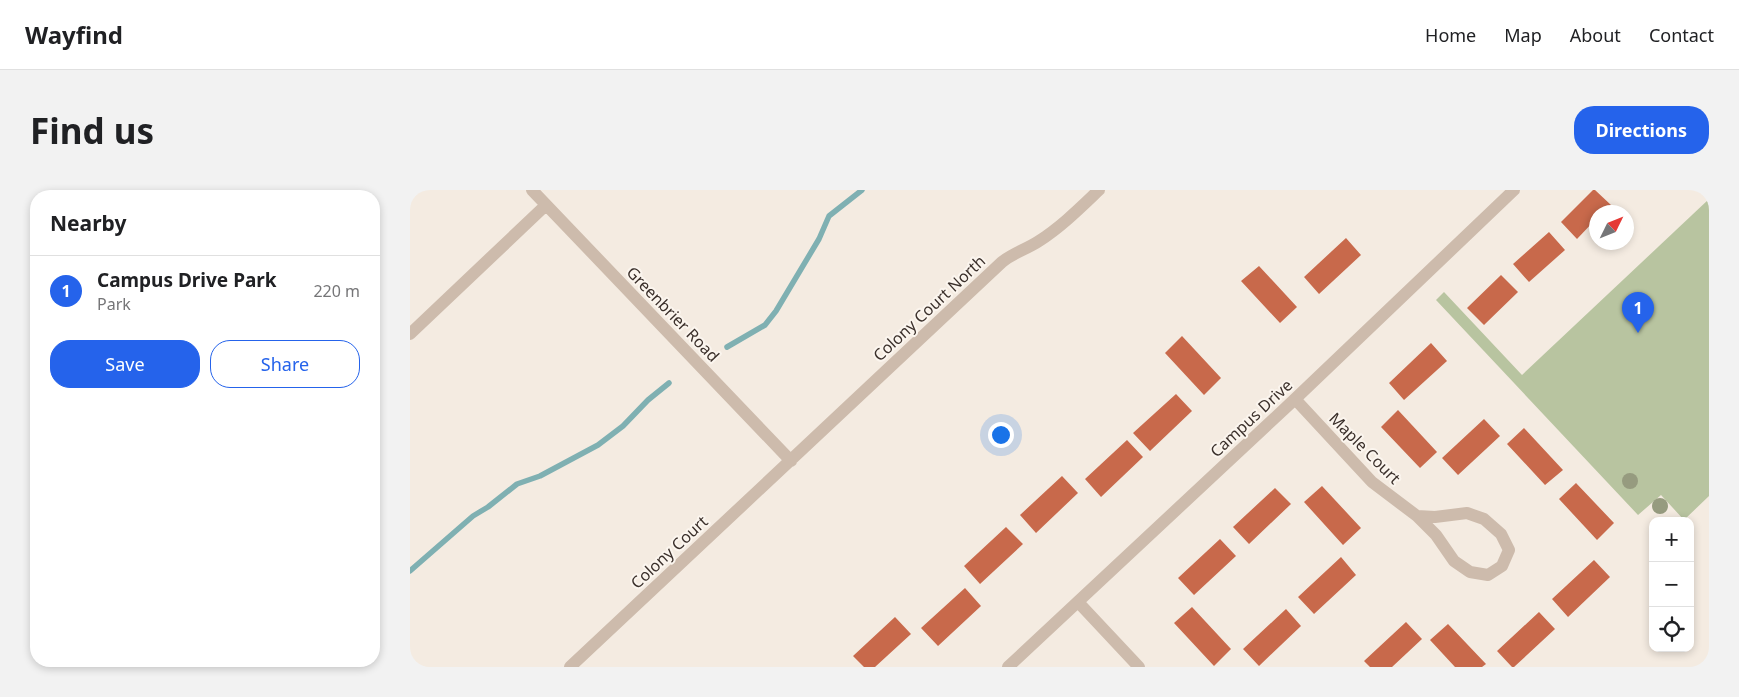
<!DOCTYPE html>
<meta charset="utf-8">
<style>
:root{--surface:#fff;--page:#f2f2f2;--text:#202124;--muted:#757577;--line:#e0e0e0;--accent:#2563eb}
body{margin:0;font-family:"Noto Sans",sans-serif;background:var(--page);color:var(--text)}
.controls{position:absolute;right:15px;bottom:15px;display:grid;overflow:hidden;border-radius:10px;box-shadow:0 2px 8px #0003}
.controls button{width:45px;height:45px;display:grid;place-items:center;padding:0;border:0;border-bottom:1px solid var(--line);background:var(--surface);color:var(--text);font:25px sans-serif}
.compass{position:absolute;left:1179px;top:15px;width:45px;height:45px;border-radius:50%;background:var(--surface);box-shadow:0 2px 8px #0003;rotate:47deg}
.you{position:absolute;left:590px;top:244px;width:18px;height:18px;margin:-12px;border:4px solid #fff;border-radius:50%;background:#1a73e8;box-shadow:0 0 0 8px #1a73e833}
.badge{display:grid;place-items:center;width:32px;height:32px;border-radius:50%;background:var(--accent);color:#fff;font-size:16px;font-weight:700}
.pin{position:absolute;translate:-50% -41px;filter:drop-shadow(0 1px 2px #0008)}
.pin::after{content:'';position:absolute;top:26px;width:18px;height:15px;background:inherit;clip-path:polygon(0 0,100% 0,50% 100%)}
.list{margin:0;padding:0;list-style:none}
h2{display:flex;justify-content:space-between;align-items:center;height:65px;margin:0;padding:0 20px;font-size:21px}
h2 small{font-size:16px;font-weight:400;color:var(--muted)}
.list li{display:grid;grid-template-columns:32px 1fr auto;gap:15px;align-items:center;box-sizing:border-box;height:70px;padding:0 20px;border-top:1px solid var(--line)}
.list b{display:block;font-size:19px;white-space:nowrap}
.list p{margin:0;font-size:16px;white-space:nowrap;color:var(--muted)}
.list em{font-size:16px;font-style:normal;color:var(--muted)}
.actions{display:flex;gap:10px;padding:15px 20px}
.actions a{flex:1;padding:11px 0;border:1px solid var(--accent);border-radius:20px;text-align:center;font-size:18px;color:var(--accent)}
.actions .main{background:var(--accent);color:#fff}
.icon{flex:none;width:28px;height:28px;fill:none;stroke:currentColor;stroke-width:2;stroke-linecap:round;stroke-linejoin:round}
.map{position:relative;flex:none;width:1299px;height:477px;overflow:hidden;border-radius:20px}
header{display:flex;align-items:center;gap:30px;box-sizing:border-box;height:70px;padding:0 25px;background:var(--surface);border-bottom:1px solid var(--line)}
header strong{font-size:24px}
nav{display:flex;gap:28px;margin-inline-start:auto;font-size:18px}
.intro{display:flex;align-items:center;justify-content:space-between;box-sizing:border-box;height:120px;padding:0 30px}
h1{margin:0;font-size:35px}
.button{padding:12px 22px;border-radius:20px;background:var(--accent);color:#fff;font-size:18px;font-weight:700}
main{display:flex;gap:30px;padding:0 30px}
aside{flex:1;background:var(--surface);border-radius:20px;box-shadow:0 2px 8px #0003}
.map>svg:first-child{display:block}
.green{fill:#b8c4a0}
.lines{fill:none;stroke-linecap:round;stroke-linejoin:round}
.stream{stroke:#7fb0b2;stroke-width:5.5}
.building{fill:#c8694b}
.minor{stroke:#cdbbac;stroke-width:12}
.tree{fill:#969b7f}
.labels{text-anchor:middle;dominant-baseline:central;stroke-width:4;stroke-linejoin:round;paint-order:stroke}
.street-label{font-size:16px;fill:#3b302b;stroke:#fbf5ee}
</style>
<header>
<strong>Wayfind</strong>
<nav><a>Home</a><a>Map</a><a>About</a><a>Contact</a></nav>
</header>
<div class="intro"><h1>Find us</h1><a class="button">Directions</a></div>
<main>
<aside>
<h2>Nearby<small></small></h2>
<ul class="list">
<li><span class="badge">1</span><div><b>Campus Drive Park</b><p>Park</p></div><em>220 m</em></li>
</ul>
<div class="actions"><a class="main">Save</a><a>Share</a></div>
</aside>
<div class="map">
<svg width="1299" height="477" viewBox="0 0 1299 477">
<rect width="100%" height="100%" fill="#f4ebe1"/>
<path class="green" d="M1299 9V306L1274 330 1251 305 1228 325 1026 110 1034 102 1112 185Z"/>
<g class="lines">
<path class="stream" d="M317 157 355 135 366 121 409 49 419 26 452 0
M0 381 63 326 78 317 107 294 130 286 188 255 213 236 238 210 259 193"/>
</g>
<path class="building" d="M1183 0H1185L1201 15 1193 22H1186V29L1167 49 1151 32Z
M1139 42 1155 60 1119 92 1103 74Z
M936 48 951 65 909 104 894 87Z
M849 76 887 117 870 133 831 91Z
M1091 85 1108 102 1074 135 1057 118Z
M772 146 811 188 794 205 755 163Z
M1021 153 1037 171 994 210 979 193Z
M766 204 782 221 740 261 723 243Z
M988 220 1027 262 1010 278 971 237Z
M1074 229 1090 246 1048 285 1032 268Z
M1114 238 1153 280 1135 295 1097 254Z
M717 250 733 267 691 307 675 289Z
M652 286 668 303 626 343 610 325Z
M1166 293 1204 333 1187 350 1149 309Z
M912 296 951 338 933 355 894 312Z
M865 298 881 314 839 354 823 337Z
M596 337 613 354 570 394 554 376Z
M810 349 826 366 784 405 768 388Z
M931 367 946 385 904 424 888 407Z
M1184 370 1200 387 1158 427 1142 409Z
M555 398 571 416 528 456 511 438Z
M782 417 821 459 804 476 764 433Z
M876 419 891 436 849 476 833 459Z
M1129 422 1145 439 1104 477H1102L1087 461Z
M485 427 501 444 465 477H454L443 466Z
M996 432 1012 449 982 477H960L954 471Z
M1038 434 1076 474 1072 477H1045L1020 450Z"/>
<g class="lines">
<path class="minor" d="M122 0 381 271
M0 144 136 15
M885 209 962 292 1007 326 1026 345 1044 371 1060 382 1078 385 1092 376 1099 360 1091 344 1074 329 1057 323 1025 327 1007 326
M668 412 729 477
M160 477 592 72C603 63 617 59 629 51 651 37 670 18 689 0
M598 477 885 209 1104 0"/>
</g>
<g class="tree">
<circle cx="1220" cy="291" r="8"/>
<circle cx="1250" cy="316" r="8"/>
</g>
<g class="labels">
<g class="street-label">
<text transform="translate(519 118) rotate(-43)">Colony Court North</text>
<text transform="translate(263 124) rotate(46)">Greenbrier Road</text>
<text transform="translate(841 228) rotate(-43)">Campus Drive</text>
<text transform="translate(955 258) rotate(45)">Maple Court</text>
<text transform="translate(259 362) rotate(-43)">Colony Court</text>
</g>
</g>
</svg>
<div class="controls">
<button>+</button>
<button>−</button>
<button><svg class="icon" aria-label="locate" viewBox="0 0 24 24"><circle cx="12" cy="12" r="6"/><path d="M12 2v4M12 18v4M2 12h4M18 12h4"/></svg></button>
</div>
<svg class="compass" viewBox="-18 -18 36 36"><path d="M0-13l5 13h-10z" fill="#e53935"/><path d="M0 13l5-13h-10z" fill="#757577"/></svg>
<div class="you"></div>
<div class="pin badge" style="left:1228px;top:143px">1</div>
</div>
</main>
